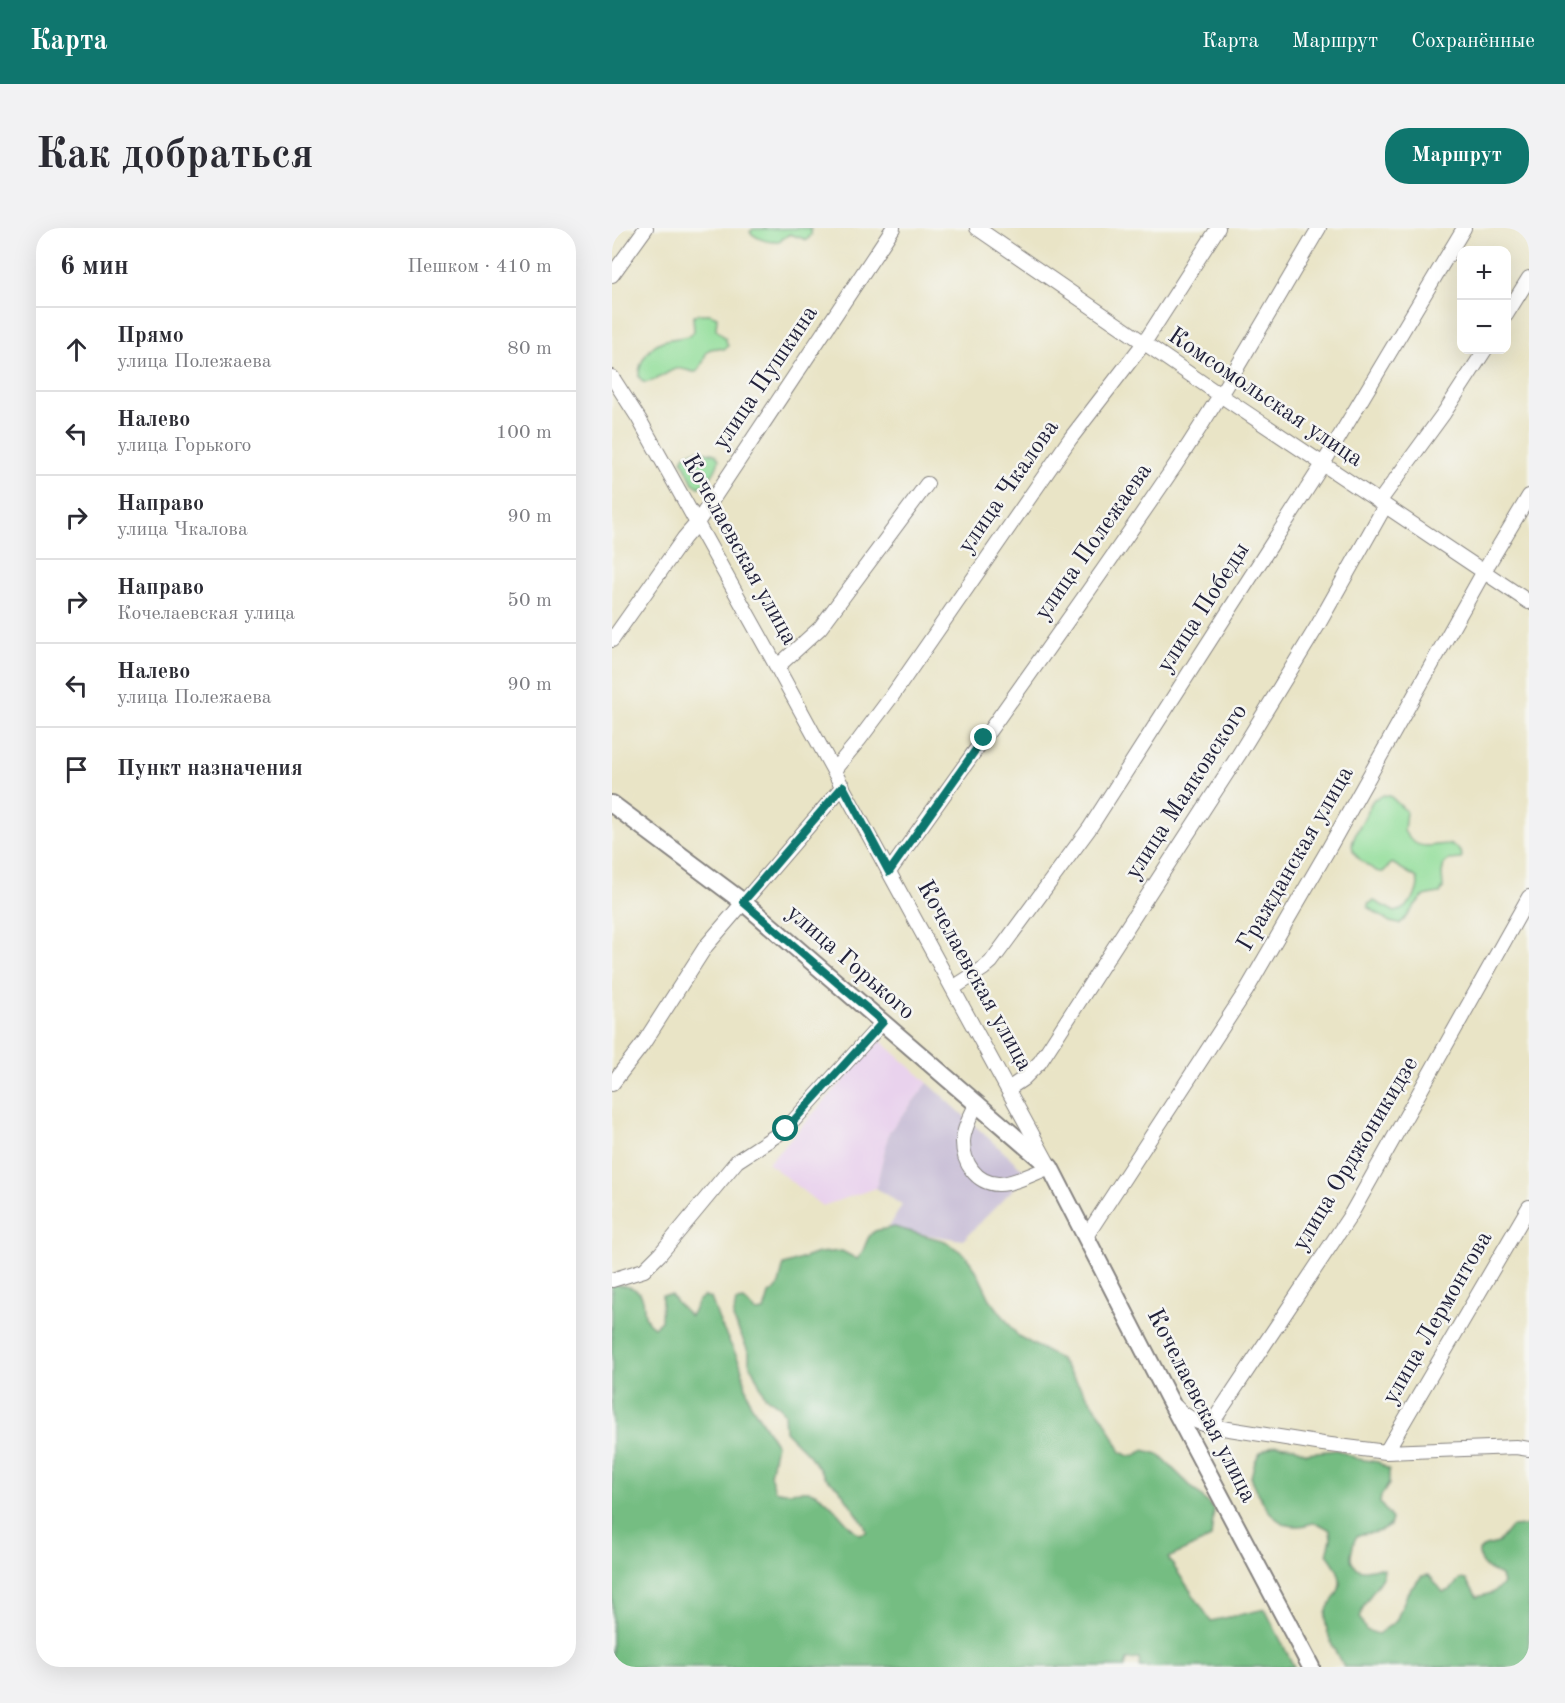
<!DOCTYPE html>
<html lang="ru">
<meta charset="utf-8">
<style>
:root{--surface:#fff;--page:#f2f2f3;--text:#2b2b33;--muted:#7c7c81;--line:#e1e1e2;--accent:#0f766e}
body{margin:0;font-family:"Old Standard TT",serif;background:var(--page);color:var(--text)}
.controls{position:absolute;right:18px;top:18px;display:grid;overflow:hidden;border-radius:12px;box-shadow:0 6px 24px #0002}
.controls button{width:54px;height:54px;display:grid;place-items:center;padding:0;border:0;border-bottom:2px solid var(--line);background:var(--surface);color:var(--text);font:30px sans-serif}
.stop{position:absolute;width:18px;height:18px;margin:-14px;border:4px solid #0f766e;border-radius:50%;background:#fff}
.stop.end{background:#0f766e;border-color:#fff;box-shadow:0 2px 6px #0008}
.list{margin:0;padding:0;list-style:none}
h2{display:flex;justify-content:space-between;align-items:center;height:78px;margin:0;padding:0 24px;font-size:26px}
h2 small{font-size:20px;font-weight:400;color:var(--muted)}
.list li{display:grid;grid-template-columns:39px 1fr auto;gap:18px;align-items:center;box-sizing:border-box;height:84px;padding:0 24px;border-top:2px solid var(--line)}
.list b{display:block;font-size:22px;white-space:nowrap}
.list p{margin:0;font-size:20px;white-space:nowrap;color:var(--muted)}
.list em{font-size:20px;font-style:normal;color:var(--muted)}
.icon{flex:none;width:33px;height:33px;fill:none;stroke:currentColor;stroke-width:2;stroke-linecap:round;stroke-linejoin:round}
.map{position:relative;flex:none;width:917px;height:1439px;overflow:hidden;border-radius:24px}
header{display:flex;align-items:center;gap:36px;box-sizing:border-box;height:84px;padding:0 30px;background:var(--accent);color:#fff}
header strong{font-size:28px}
nav{display:flex;gap:33px;margin-inline-start:auto;font-size:21px}
.intro{display:flex;align-items:center;justify-content:space-between;box-sizing:border-box;height:144px;padding:0 36px}
h1{margin:0;font-size:42px}
.button{padding:15px 27px;border-radius:24px;background:var(--accent);color:#fff;font-size:21px;font-weight:700}
main{display:flex;gap:36px;padding:0 36px}
aside{flex:1;background:var(--surface);border-radius:24px;box-shadow:0 6px 24px #0002}
.map>svg:first-child{display:block}
.built{fill:#e9d2ed}
.industrial{fill:#c9bfd7}
.green{fill:#92de9a;stroke:#5a806a;stroke-width:1.5}
.forest{fill:#75bd82;stroke:#4c705e;stroke-width:1.5}
.lines{fill:none;stroke-linecap:round;stroke-linejoin:round}
.minor-casing{stroke:#868380;stroke-width:16}
.major-casing{stroke:#868380;stroke-width:20}
.minor{stroke:#fff;stroke-width:14}
.major{stroke:#fff;stroke-width:16}
.route{stroke:#0f766e;stroke-width:8}
.labels{text-anchor:middle;dominant-baseline:central;stroke-width:5;stroke-linejoin:round;paint-order:stroke}
.street-label{font-size:24px;fill:#22223b;stroke:#f6f6f2}
</style>
<header>
<strong>Карта</strong>
<nav><a>Карта</a><a>Маршрут</a><a>Сохранённые</a></nav>
</header>
<div class="intro"><h1>Как добраться</h1><a class="button">Маршрут</a></div>
<main>
<aside>
<h2>6 мин<small>Пешком · 410 m</small></h2>
<ul class="list">
<li><svg class="icon" aria-label="ahead" viewBox="0 0 24 24"><path d="M12 20V5M6 11l6-6 6 6"/></svg><div><b>Прямо</b><p>улица Полежаева</p></div><em>80 m</em></li>
<li><svg class="icon" aria-label="left" viewBox="0 0 24 24"><path d="M17 20v-9H6M10 6l-5 5 5 5"/></svg><div><b>Налево</b><p>улица Горького</p></div><em>100 m</em></li>
<li><svg class="icon" aria-label="right" viewBox="0 0 24 24"><path d="M7 20v-9h11M14 6l5 5-5 5"/></svg><div><b>Направо</b><p>улица Чкалова</p></div><em>90 m</em></li>
<li><svg class="icon" aria-label="right" viewBox="0 0 24 24"><path d="M7 20v-9h11M14 6l5 5-5 5"/></svg><div><b>Направо</b><p>Кочелаевская улица</p></div><em>50 m</em></li>
<li><svg class="icon" aria-label="left" viewBox="0 0 24 24"><path d="M17 20v-9H6M10 6l-5 5 5 5"/></svg><div><b>Налево</b><p>улица Полежаева</p></div><em>90 m</em></li>
<li><svg class="icon" aria-label="arrive" viewBox="0 0 24 24"><path d="M6 21V4h12l-3 4 3 4H6"/></svg><div><b>Пункт назначения</b></div></li>
</ul>
</aside>
<div class="map">
<svg width="917" height="1439" viewBox="0 0 917 1439">
<rect width="100%" height="100%" fill="#f6f6f2"/>
<filter id="ink" filterUnits="userSpaceOnUse"><feTurbulence type="fractalNoise" baseFrequency=".0167" numOctaves="2"/><feDisplacementMap in="SourceGraphic" scale="12" xChannelSelector="R" yChannelSelector="G"/><feConvolveMatrix kernelMatrix="1 2 1 2 8 2 1 2 1" color-interpolation-filters="sRGB"/></filter>
<filter id="wash" filterUnits="userSpaceOnUse"><feTurbulence type="fractalNoise" baseFrequency=".008" numOctaves="4" result="noise"/><feDisplacementMap in="SourceGraphic" scale="24" xChannelSelector="R" yChannelSelector="G"/><feGaussianBlur stdDeviation="1.35" result="paint"/><feColorMatrix in="noise" values="0 0 0 0 0 0 0 0 0 0 0 0 0 0 0 0 0 1.4 0 .05"/><feComposite in="paint" operator="in"/></filter>
<g filter="url(#wash)">
<rect width="100%" height="100%" fill="#e9e4c6"/>
<path class="built" d="M268 812 316 855 277 904 264 960 210 978 156 935Z"/>
<path class="industrial" d="M316 855 416 946 351 1012 276 1001 290 977 264 960 277 904Z"/>
<path class="green" d="M199 0V7L195 12 178 6C174 8 170 12 166 13 157 16 144 10 138 4L141 1Z
M86 86H98L105 89 104 101 113 110 116 118 112 121C86 116 98 133 84 144 77 144 70 139 64 141 53 144 42 156 31 154L27 149C26 134 39 115 54 112 63 110 71 110 79 107L82 103 81 89Z
M84 222 103 226 107 231C105 243 98 252 87 259L81 255 70 232 73 227Z
M772 567 778 568 794 583 792 603C811 636 836 600 850 627L849 631 837 632 832 636 830 645 831 660 828 665C823 666 818 666 813 668 802 673 798 689 787 696L778 694 756 679V676L762 673 783 684C797 681 809 663 805 650L780 635 771 644C765 645 761 641 755 637 732 622 740 612 751 592 755 585 757 577 762 571Z"/>
<path class="forest" d="M282 999 333 1013 353 1027 364 1042 378 1071 406 1108 448 1131 492 1191 509 1224 516 1228 524 1227 532 1222 546 1226 602 1281 599 1310 556 1330 599 1393 653 1381 682 1439H528L527 1431 515 1432 513 1439H0V1056C51 1060 19 1085 42 1099L49 1093 50 1067H59L64 1074 78 1088 86 1073 92 1068 99 1070 108 1095 128 1135 138 1175 164 1216 158 1247 163 1262C177 1268 192 1258 205 1266 223 1276 231 1295 247 1306L255 1304 252 1296 227 1260 213 1249 197 1227 173 1203 172 1185 167 1178 153 1168 137 1134V1125L121 1090 124 1073 132 1072 144 1084 152 1083 157 1066C172 1058 166 1050 172 1037L206 1025 230 1023 245 1031C254 1023 253 1008 263 1003 268 1001 276 1001 282 999Z
M664 1217 682 1219 694 1225 725 1222 746 1231 766 1234 777 1242V1256L769 1268 768 1275 780 1291 778 1298C774 1300 769 1303 765 1304 749 1308 744 1300 740 1323 738 1329 739 1336 745 1340 754 1346 763 1337 772 1341L771 1348 752 1377 748 1390 754 1402 766 1406 784 1393 796 1364 810 1348 817 1347 831 1364 838 1362 848 1351 854 1352 865 1369 880 1365 891 1356 889 1348C877 1341 866 1339 867 1323L873 1318 886 1315 899 1299 913 1298 917 1295V1439H732C723 1425 711 1401 714 1385 715 1379 720 1373 723 1369 734 1353 725 1339 715 1326L719 1311 718 1302C695 1288 703 1299 684 1298 659 1298 647 1268 639 1249 644 1230 643 1224 664 1217Z"/>
</g>
<g filter="url(#ink)">
<g class="lines">
<g class="minor-casing">
<path id="minor" d="M365 0 608 167 917 374
M0 47 34 0
M894 87 917 50
M0 149 27 191 165 439 438 939C425 944 399 957 386 956 364 955 351 935 351 914 351 902 359 887 365 875
M767 274 832 185 873 122
M0 412 72 310 85 295 281 0
M165 439 208 400 315 256
M222 542 247 512 280 468 458 211 532 115 606 0
M277 644C373 508 471 374 564 236 615 160 660 79 707 0
M341 760 372 740 379 734 477 601 711 236 852 0
M0 856 31 816 94 718 231 558
M396 861 411 851 428 834 626 528 706 397 773 278
M475 1007 634 763 717 620 871 345 917 268
M0 1052 32 1042 48 1026 125 933 174 901 271 794
M563 1178C572 1189 584 1194 598 1198L711 1216 774 1224 904 1219 917 1221
M598 1198 738 988 917 669
M774 1224 917 979"/>
</g>
<g class="major-casing">
<path id="major" d="M0 576 131 674 438 939 556 1169 699 1439"/>
</g>
<use href="#minor" class="minor"/>
<use href="#major" class="major"/>
</g>
</g>
<g class="lines" filter="url(#ink)">
<path class="route" d="M174 901 271 794 131 674 231 558 277 644 372 510"/>
</g>
<g class="labels">
<g class="street-label">
<text transform="translate(154 150) rotate(-56)">улица Пушкина</text>
<text transform="translate(653 170) rotate(34)">Комсомольская улица</text>
<text transform="translate(397 259) rotate(-55)">улица Чкалова</text>
<text transform="translate(482 314) rotate(-55)">улица Полежаева</text>
<text transform="translate(127 322) rotate(61)">Кочелаевская улица</text>
<text transform="translate(592 380) rotate(-57)">улица Победы</text>
<text transform="translate(575 564) rotate(-57)">улица Маяковского</text>
<text transform="translate(684 631) rotate(-60)">Гражданская улица</text>
<text transform="translate(238 735) rotate(41)">улица Горького</text>
<text transform="translate(362 748) rotate(61)">Кочелаевская улица</text>
<text transform="translate(744 926) rotate(-59)">улица Орджоникидзе</text>
<text transform="translate(826 1090) rotate(-60)">улица Лермонтова</text>
<text transform="translate(589 1178) rotate(63)">Кочелаевская улица</text>
</g>
</g>
</svg>
<div class="controls">
<button>+</button>
<button>−</button>
</div>
<div class="stop" style="left:174px;top:901px"></div>
<div class="stop end" style="left:372px;top:510px"></div>
</div>
</main>
